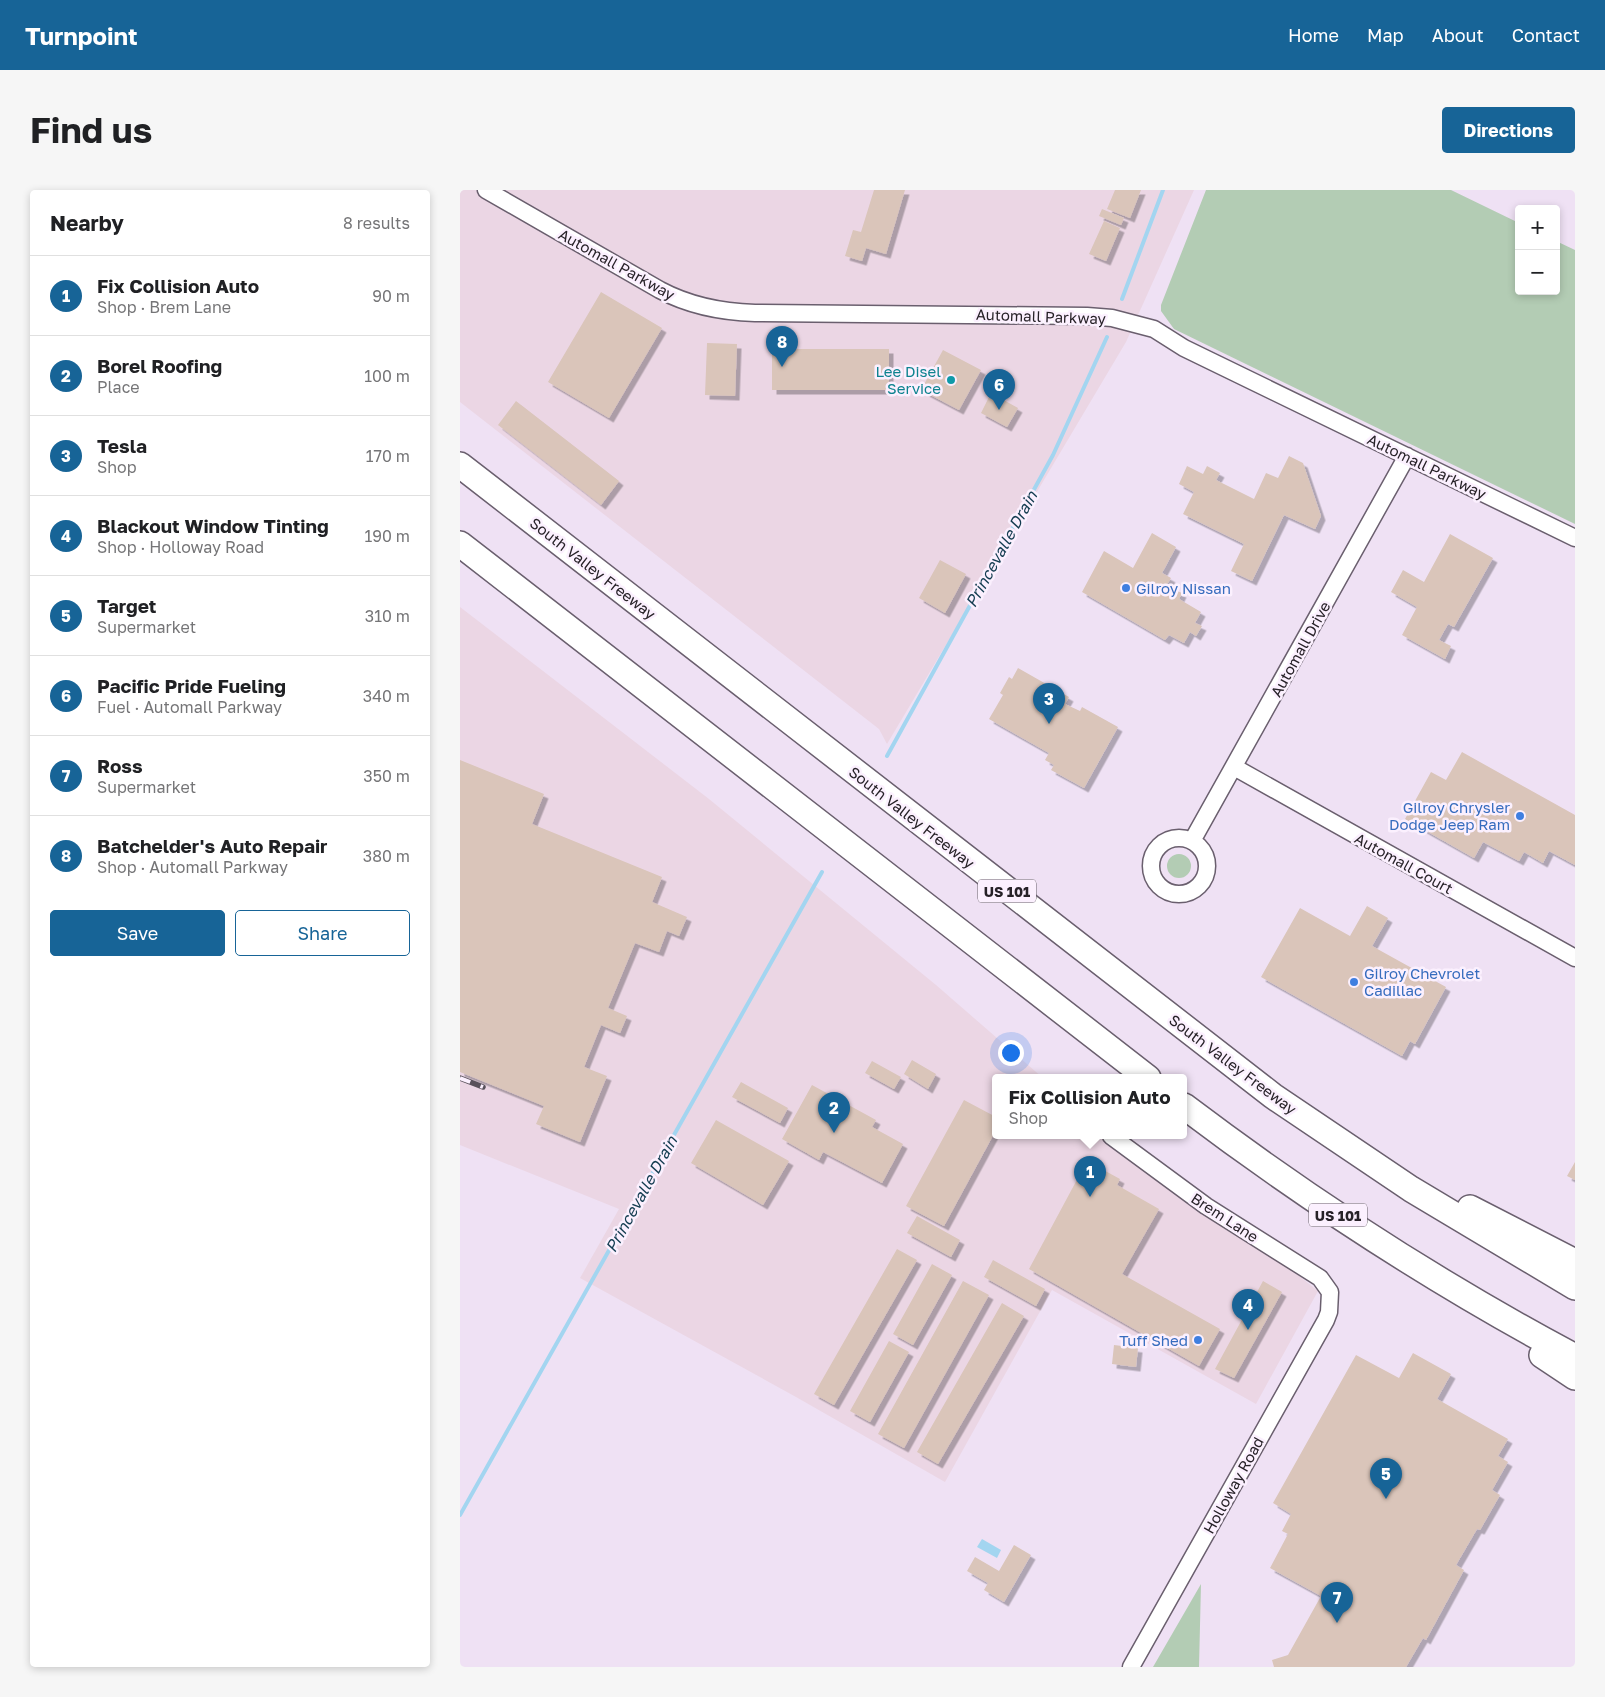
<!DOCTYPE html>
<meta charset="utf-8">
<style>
:root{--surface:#fff;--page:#f6f6f6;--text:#202124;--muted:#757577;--line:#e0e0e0;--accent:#176497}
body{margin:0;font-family:"Golos Text",sans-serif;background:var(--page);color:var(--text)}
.controls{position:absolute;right:15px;top:15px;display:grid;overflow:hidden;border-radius:5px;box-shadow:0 2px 8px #0003}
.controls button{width:45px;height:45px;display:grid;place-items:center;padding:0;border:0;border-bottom:1px solid var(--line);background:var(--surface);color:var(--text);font:25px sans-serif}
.you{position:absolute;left:550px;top:862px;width:18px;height:18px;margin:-12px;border:4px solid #fff;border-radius:50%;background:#1a73e8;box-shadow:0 0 0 8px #1a73e833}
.badge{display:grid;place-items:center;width:32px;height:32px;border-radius:50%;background:var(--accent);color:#fff;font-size:16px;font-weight:700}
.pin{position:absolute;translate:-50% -41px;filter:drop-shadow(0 1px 2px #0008)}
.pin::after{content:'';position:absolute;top:26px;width:18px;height:15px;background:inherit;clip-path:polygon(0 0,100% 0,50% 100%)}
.popup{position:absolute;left:532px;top:884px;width:195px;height:65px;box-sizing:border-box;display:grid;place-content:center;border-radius:5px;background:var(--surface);filter:drop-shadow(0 1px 4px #0005);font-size:16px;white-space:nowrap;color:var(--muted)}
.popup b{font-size:19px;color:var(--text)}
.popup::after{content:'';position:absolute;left:50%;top:100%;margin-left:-10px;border:10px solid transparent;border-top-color:var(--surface)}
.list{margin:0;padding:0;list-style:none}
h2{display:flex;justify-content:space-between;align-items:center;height:65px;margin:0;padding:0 20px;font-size:21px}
h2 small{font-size:16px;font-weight:400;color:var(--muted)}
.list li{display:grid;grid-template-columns:32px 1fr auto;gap:15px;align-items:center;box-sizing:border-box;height:80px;padding:0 20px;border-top:1px solid var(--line)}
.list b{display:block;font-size:19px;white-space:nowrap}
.list p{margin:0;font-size:16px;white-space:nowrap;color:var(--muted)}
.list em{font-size:16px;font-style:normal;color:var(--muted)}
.actions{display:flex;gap:10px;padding:15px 20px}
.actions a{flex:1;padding:11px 0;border:1px solid var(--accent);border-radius:5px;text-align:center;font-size:18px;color:var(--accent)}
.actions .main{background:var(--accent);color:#fff}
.map{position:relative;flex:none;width:1115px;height:1477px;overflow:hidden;border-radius:5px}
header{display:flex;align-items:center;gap:30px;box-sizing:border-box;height:70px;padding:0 25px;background:var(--accent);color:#fff}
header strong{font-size:24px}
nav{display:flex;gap:28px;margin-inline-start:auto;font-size:18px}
.intro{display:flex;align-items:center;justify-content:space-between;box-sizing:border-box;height:120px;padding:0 30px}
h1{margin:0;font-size:35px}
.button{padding:12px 22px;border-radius:5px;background:var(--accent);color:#fff;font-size:18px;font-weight:700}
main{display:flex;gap:30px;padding:0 30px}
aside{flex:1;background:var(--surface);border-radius:5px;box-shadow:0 2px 8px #0003}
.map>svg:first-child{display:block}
.industrial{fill:#ebd6e4}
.green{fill:#b3ccb4}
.water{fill:#a3d5f0}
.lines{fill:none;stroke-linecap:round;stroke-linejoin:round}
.stream{stroke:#a3d5f0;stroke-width:4}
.building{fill:#dac5ba;filter:url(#shadow)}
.minor-casing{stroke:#6a5f6e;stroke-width:19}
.highway-casing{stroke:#6a5f6e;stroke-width:28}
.minor{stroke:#fff;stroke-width:16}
.highway{stroke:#fff;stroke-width:25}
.rail-casing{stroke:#58515a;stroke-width:5.5}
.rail{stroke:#fbf0fe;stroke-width:4;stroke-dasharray:11;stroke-linecap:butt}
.culture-dot{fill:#0f9aa8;stroke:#fbf0fe;stroke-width:2}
.shop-dot{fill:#3f7fe0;stroke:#fbf0fe;stroke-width:2}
.labels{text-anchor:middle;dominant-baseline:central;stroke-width:5;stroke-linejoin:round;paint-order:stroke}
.shield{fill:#fbf0fe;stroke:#676068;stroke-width:1}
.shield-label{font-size:14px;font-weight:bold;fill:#272228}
.street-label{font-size:15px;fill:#272228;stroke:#fbf0fe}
.culture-label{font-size:15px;fill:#0d838f;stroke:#fbf0fe;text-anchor:end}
.shop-label{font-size:15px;fill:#366cbe;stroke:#fbf0fe;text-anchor:start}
.water-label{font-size:16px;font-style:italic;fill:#133c50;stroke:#fbf0fe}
</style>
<header>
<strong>Turnpoint</strong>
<nav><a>Home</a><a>Map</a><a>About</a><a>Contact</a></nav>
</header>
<div class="intro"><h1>Find us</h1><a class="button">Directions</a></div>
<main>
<aside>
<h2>Nearby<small>8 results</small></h2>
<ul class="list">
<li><span class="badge">1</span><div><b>Fix Collision Auto</b><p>Shop · Brem Lane</p></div><em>90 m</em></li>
<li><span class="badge">2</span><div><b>Borel Roofing</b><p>Place</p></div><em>100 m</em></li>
<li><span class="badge">3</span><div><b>Tesla</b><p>Shop</p></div><em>170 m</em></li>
<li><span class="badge">4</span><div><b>Blackout Window Tinting</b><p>Shop · Holloway Road</p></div><em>190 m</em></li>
<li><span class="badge">5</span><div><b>Target</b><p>Supermarket</p></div><em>310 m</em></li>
<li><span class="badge">6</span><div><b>Pacific Pride Fueling</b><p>Fuel · Automall Parkway</p></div><em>340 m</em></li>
<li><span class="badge">7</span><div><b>Ross</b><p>Supermarket</p></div><em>350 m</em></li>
<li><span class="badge">8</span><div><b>Batchelder's Auto Repair</b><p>Shop · Automall Parkway</p></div><em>380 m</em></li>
</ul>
<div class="actions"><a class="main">Save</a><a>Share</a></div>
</aside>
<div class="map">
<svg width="1115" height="1477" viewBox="0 0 1115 1477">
<defs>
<filter id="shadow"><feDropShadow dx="4.5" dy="4.5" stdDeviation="0" flood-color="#0004"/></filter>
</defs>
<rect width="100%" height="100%" fill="#efe1f4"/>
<path class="industrial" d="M0 0H734L666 152 427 554 419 539 0 212Z
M0 417 249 609 476 795 583 888H536V946H649L715 1003 829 1078 858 1101 796 1214 592 1100 485 1292 336 1207 120 1088 159 1019 0 955Z"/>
<path class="green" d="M746 0H991L1059 33V101H1096V51L1115 60V334L714 139 701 121V115Z
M707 676a12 12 0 1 1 24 0a12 12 0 1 1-24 0Z
M741 1394 739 1477H693Z"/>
<path class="water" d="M522 1349 541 1360 537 1368 517 1357Z"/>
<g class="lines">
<path class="stream" d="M662 109 703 0
M427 566 593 265 647 147
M0 1325 362 682"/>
</g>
<path class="building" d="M414 0H445L426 64 406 58 402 71 385 66 393 40 401 42Z
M655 0H681L670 28 647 19Z
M642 19 664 28 661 35 639 26Z
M644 31 660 38 646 71 629 64Z
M141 102 202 138 149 228 88 192Z
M247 153 277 154 275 206 245 205Z
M312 159H429V200H312Z
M483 160 521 180 499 220 461 200Z
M531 203 558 218 547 237 521 223Z
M56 211 159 291 141 315 38 235Z
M829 266 843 273 861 326 855 339 824 325 792 391 771 381 784 354 723 324 734 302 719 294 727 276 743 284 747 276 760 283 756 290 794 309 806 283 818 288Z
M692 343 716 357 702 383 711 388 706 396 722 403 719 409 741 422 735 433 742 436 736 446 730 442 724 453 709 445 705 450 622 402 644 361 673 378Z
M990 344 1033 368 994 437 988 434 979 450 991 456 985 469 942 445 957 417 931 402 943 380 964 392Z
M480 370 506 384 485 423 459 408Z
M558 478 609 507 605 514 620 521 622 517 658 537 624 598 591 580 594 575 585 570 589 563 529 529 543 505 540 503 549 487 552 489Z
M1002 562 1115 625V675L1089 661 1083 673 1064 662 1059 671 1023 652 1014 668 945 629 971 582 986 590Z
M0 570 84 604 72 634 202 687 192 712 227 727 219 746 207 741 199 762 175 753 148 818 167 826 160 843 141 835 124 877 147 886 120 952 76 934 84 916 0 882Z
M907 716 928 728 912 756 986 797 955 854 950 851 942 866 801 787 840 718 890 746Z
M452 870 476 884 468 899 444 884Z
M412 871 441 887 434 899 405 883Z
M281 892 328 918 320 933 272 907Z
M352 895 416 930 412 937 443 954 422 993 363 962 359 970 322 949Z
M504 910 536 927V940L484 1036 446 1016Z
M256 930 329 971 303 1015 231 973Z
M627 971 660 989 657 995 699 1019 662 1084 760 1139 739 1176 569 1079Z
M1115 972V990L1107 986Z
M457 1026 500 1050 491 1067 447 1043Z
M437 1059 457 1070 374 1215 354 1204Z
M533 1070 585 1099 576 1116 524 1087Z
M472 1074 492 1085 453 1155 433 1144Z
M503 1091 529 1105 444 1258 418 1244Z
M803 1091 822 1102 774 1188 755 1179Z
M542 1113 564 1126 478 1274 457 1262Z
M429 1151 449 1162 410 1232 390 1221Z
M654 1155 678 1158 676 1177 652 1174Z
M953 1163 991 1184 977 1209 1048 1249 1038 1266 1048 1272 1032 1300 1040 1305 1020 1340 1017 1339 996 1375 1004 1380 966 1450 963 1448 946 1477H814L812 1470 828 1465 861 1406 810 1378 828 1344 822 1341 831 1324 813 1313 896 1165 939 1188Z
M554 1355 571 1365 544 1412 524 1400 528 1393 507 1381 515 1367 539 1381Z"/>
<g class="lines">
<g class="minor-casing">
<path id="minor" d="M26 0 200 100C230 116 262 122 295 123L627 126 652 128 694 139 724 158 1115 348
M774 577 1115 768
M691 676a28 28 0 1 1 56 0a28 28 0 1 1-56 0Z
M732 651 947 266
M651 946 746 1016 860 1088 870 1102 869 1122 866 1130 671 1477"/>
</g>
<g class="highway-casing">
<path id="highway" d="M0 275 813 906 951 999 1115 1097
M0 354 688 888
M724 916C847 1009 978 1094 1115 1167
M1010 1018 1115 1072
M1082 1165 1115 1187"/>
</g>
<use href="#minor" class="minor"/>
<use href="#highway" class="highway"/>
<g class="rail-casing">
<path id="rail" d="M0 888 23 897"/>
</g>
<use href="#rail" class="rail"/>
</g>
<circle class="culture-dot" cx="491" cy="190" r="5"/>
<g class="shop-dot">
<circle cx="666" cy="398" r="5"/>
<circle cx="1060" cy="626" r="5"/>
<circle cx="894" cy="792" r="5"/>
<circle cx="738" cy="1150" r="5"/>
</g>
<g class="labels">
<g class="shield">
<rect x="518" y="689.5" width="58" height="23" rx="4"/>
<rect x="849" y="1013.5" width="58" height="23" rx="4"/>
</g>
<g class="shield-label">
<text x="547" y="701">US 101</text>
<text x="878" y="1025">US 101</text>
</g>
<g class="street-label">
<text transform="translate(157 74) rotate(29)">Automall Parkway</text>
<text transform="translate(581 126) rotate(2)">Automall Parkway</text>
<text transform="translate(967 276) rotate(26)">Automall Parkway</text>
<text transform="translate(133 378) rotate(38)">South Valley Freeway</text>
<text transform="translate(840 459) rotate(-61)">Automall Drive</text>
<text transform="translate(452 627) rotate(38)">South Valley Freeway</text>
<text transform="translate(944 673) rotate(29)">Automall Court</text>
<text transform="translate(773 874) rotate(37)">South Valley Freeway</text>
<text transform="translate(765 1027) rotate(33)">Brem Lane</text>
<text transform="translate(773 1295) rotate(-61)">Holloway Road</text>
</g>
<g class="culture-label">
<text x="481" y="181">Lee Disel<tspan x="481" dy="17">Service</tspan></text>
</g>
<g class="shop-label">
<text x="676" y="398">Gilroy Nissan</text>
<text x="1050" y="617" text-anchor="end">Gilroy Chrysler<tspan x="1050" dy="17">Dodge Jeep Ram</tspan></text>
<text x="904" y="783">Gilroy Chevrolet<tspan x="904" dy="17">Cadillac</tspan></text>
<text x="728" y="1150" text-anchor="end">Tuff Shed</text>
</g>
<g class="water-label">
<text transform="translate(541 359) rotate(-61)">Princevalle Drain</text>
<text transform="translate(181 1004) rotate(-61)">Princevalle Drain</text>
</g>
</g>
</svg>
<div class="controls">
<button>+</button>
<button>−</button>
</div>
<div class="you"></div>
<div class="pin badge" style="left:630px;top:1007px">1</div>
<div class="popup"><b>Fix Collision Auto</b>Shop</div>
<div class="pin badge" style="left:374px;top:943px">2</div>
<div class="pin badge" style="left:589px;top:534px">3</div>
<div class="pin badge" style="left:788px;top:1140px">4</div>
<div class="pin badge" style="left:926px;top:1309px">5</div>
<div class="pin badge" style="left:539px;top:220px">6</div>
<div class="pin badge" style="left:877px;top:1433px">7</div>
<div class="pin badge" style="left:322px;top:177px">8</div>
</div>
</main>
